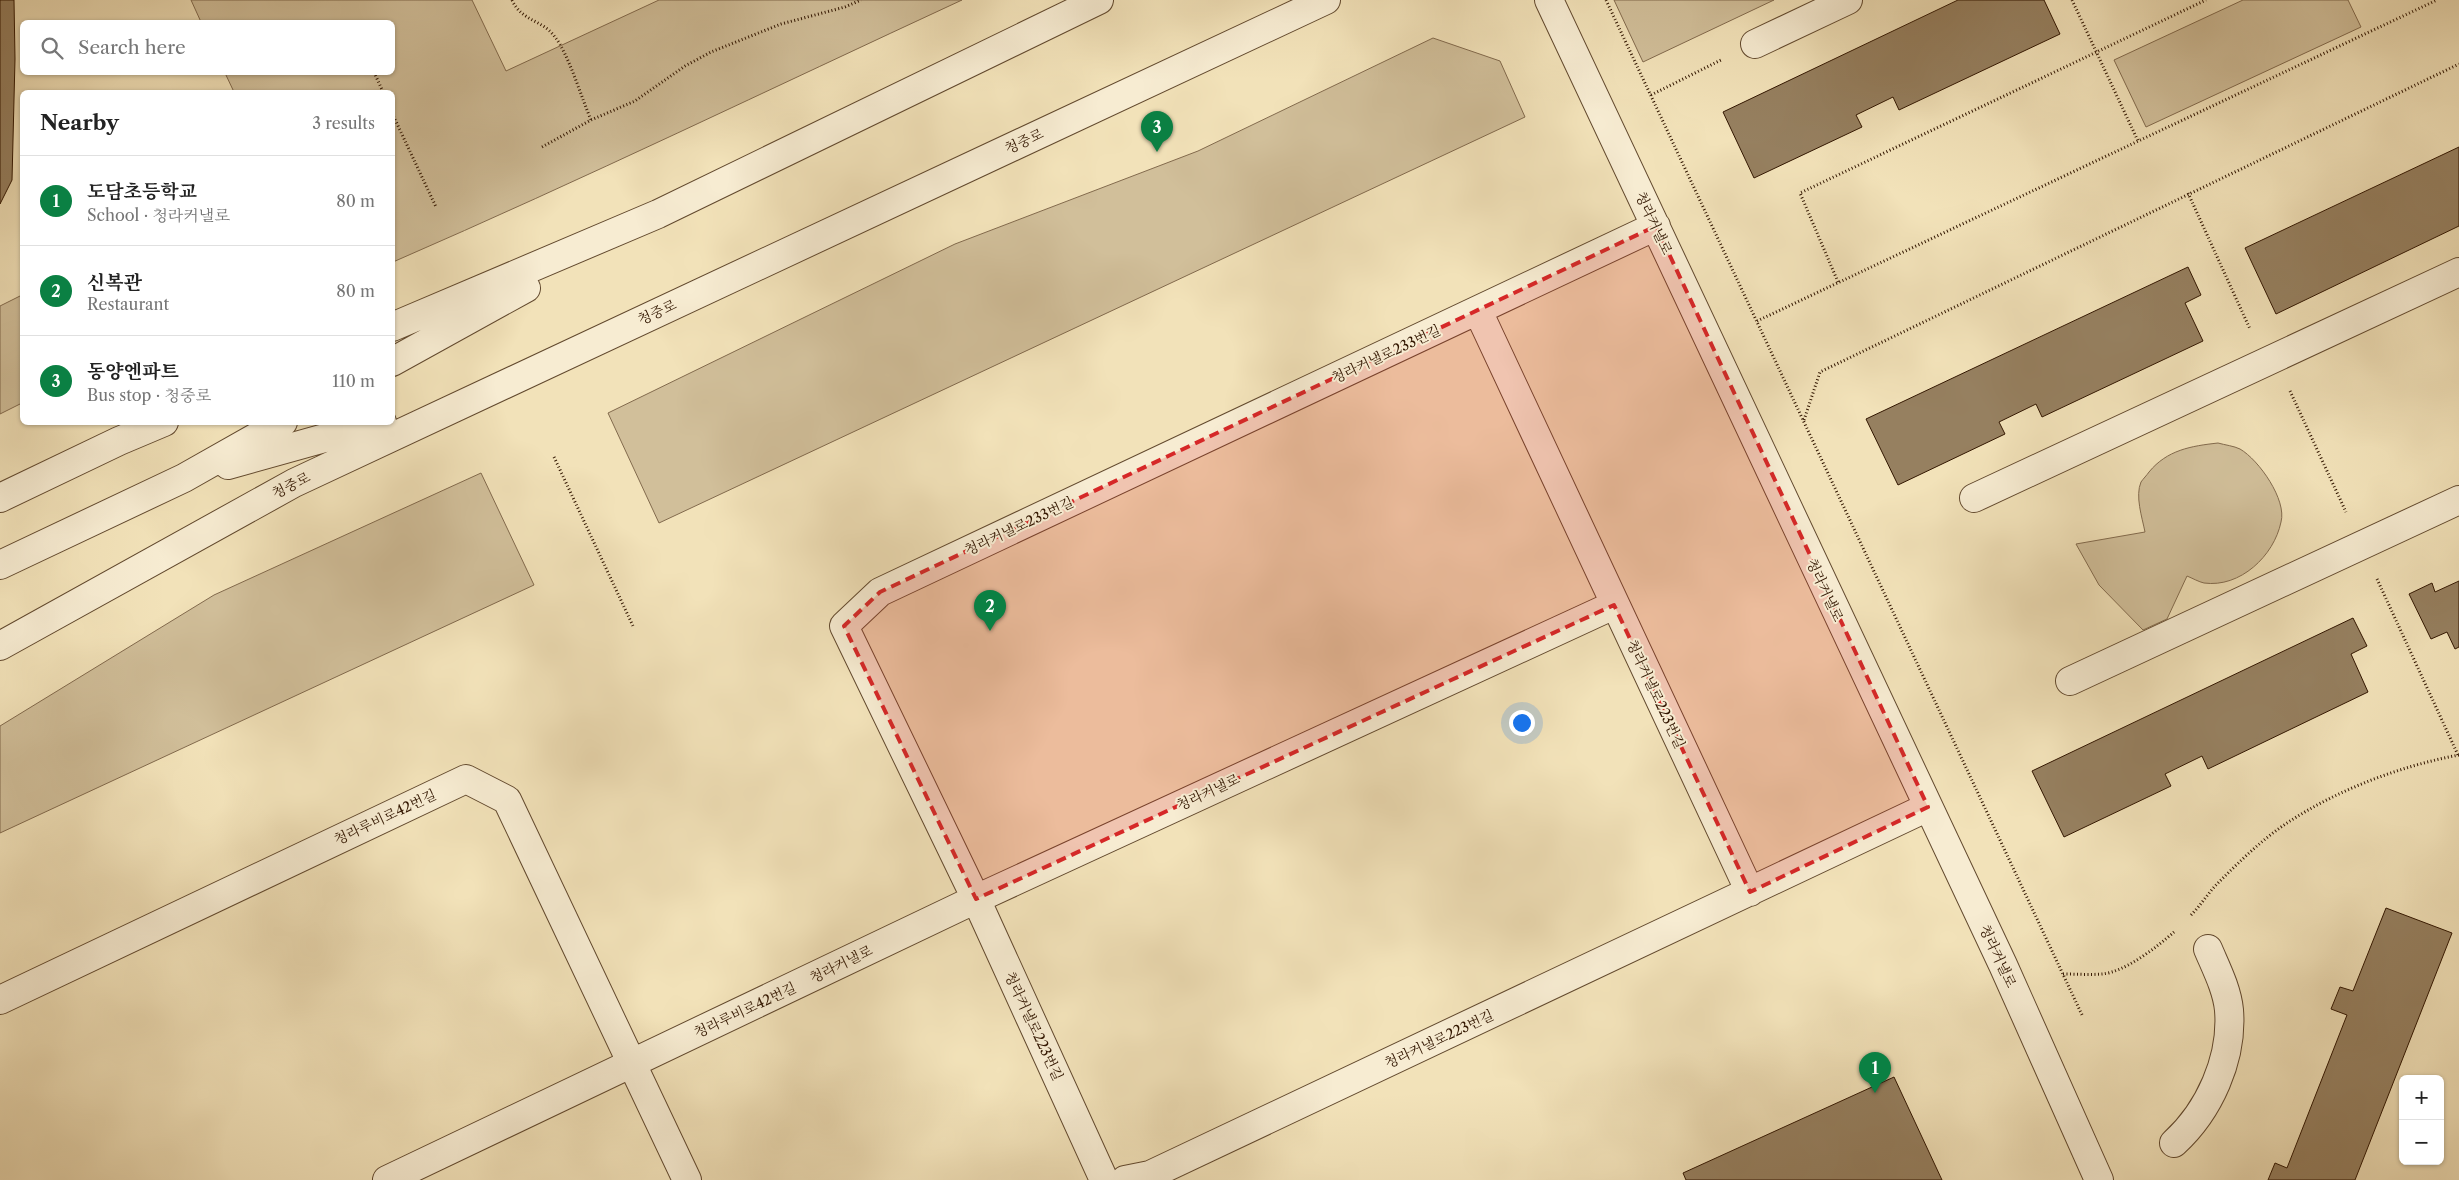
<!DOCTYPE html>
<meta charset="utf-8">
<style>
:root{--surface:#fff;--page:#f6f6f6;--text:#222;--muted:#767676;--line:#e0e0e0;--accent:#0b8043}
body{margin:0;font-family:"Libre Caslon Text","Noto Serif KR",serif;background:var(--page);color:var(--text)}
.controls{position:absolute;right:15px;bottom:15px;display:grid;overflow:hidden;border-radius:8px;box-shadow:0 1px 4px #0004}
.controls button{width:45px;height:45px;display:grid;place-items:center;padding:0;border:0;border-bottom:1px solid var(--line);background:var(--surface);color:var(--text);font:25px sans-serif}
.you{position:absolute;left:1521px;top:722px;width:18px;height:18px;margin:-12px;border:4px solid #fff;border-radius:50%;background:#1a73e8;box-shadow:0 0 0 8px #1a73e833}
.badge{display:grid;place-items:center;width:32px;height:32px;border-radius:50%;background:var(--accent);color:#fff;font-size:16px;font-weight:700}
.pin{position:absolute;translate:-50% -41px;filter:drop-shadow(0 1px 2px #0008)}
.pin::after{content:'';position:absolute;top:26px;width:18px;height:15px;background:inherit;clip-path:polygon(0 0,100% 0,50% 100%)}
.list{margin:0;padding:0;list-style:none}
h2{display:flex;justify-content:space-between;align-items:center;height:65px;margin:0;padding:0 20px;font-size:21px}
h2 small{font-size:16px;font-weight:400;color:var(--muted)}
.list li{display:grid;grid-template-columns:32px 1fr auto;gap:15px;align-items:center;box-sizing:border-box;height:90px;padding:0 20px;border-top:1px solid var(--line)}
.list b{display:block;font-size:19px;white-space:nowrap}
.list p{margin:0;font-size:16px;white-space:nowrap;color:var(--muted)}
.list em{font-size:16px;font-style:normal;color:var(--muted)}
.icon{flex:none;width:28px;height:28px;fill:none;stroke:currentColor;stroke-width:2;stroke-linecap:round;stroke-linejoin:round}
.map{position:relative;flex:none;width:2459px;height:1180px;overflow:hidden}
.search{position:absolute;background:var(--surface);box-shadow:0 1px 4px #0004;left:20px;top:20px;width:375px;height:55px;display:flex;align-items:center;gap:12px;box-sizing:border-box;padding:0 18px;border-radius:8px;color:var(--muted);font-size:19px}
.panel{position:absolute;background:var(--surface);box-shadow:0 1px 4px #0004;left:20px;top:90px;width:375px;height:335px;border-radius:8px}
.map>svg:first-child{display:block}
.green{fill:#d1bf9a;stroke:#826a4d}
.building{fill:#968060;stroke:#321600}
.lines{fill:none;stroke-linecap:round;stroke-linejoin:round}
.minor-casing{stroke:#62492e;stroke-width:30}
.path{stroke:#321600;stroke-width:3;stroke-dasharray:1 2.5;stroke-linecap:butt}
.minor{stroke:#f7ecd2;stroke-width:28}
.marked{fill:#d62828;fill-opacity:0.2;stroke:#d62828;stroke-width:4;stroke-dasharray:10 6;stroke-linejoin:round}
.labels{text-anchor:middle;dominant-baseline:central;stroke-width:4;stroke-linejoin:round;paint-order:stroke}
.street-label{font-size:14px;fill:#321600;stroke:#f7ecd2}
</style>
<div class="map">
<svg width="2459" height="1180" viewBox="0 0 2459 1180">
<rect width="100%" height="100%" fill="#f2e2b9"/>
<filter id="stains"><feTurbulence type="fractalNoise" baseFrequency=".004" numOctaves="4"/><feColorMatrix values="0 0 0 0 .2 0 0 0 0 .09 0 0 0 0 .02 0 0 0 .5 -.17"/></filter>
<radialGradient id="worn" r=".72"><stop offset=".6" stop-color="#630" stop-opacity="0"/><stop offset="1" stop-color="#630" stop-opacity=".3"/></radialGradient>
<path class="green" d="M191 0H472L506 71 659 0H962C772 88 584 179 393 262L392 92H234L225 73 392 72V22H201Z
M1614 0H1774L1643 62Z
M2243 0H2348L2361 27 2146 127 2114 60Z
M1433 38 1500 61 1525 117 659 523 608 413 955 244 1198 151Z
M22 295V403L0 414V306Z
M2218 443C2225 445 2234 446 2240 449 2259 460 2287 500 2281 522 2274 556 2240 588 2204 583 2199 582 2192 578 2187 576L2167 619 2143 630 2099 585 2076 544 2145 532C2142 517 2135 496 2141 482 2143 479 2147 475 2149 472 2167 450 2191 446 2218 443Z
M481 473 534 585 0 833V726L214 595Z"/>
<path class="building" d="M0 0H14L15 59 12 180 0 204Z
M1958 0H2044L2060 34 1899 110 1893 97 1856 115 1862 127 1754 178 1723 112Z
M2459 147V226L2276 314 2245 248Z
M2188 267 2201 295 2185 303 2203 341 2042 417 2036 404 1999 422 2005 434 1898 485 1866 419Z
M2459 581V647L2455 649 2447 632 2431 639 2409 594 2432 583 2435 592Z
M2353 618 2367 646 2351 654 2368 692 2208 769 2202 756 2165 774 2171 786 2064 837 2032 771Z
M2386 908 2452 933 2355 1180H2268L2275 1163 2287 1168 2347 1015 2331 1009 2340 987 2353 991Z
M1894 1077 1942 1180H1686L1683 1173Z"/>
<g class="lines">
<g class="minor-casing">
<path id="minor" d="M1549 0 2003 965 2099 1180
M1755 44 1848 0
M1478 311 1750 892
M392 327 658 214 1099 0
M392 362 526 288
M228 465 382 422
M0 498 119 441 164 422
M1974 498 2459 272
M0 565 184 478 283 422
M0 646 294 483 1326 0
M2070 681 2459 500
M0 1000 466 779 507 800 687 1180
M2174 1143C2209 1111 2233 1059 2229 1010 2227 989 2216 968 2208 949
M387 1180 976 899 1614 605
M1104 1180 976 899 844 626 880 592 1656 226
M1125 1180 1150 1175 1928 807"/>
</g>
<path class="path" d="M512 0C522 22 542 19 555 37 568 53 582 99 591 120
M1606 0 2083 1017
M2072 0 2138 141
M374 72 383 92
M1651 95 1723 59
M392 113 436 207
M542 147 591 120 635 101 685 66 711 52 781 24 845 7 861 0
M2188 193 2250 329
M1838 282 1800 193 2206 0
M1757 321 2437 0
M2290 391 2346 512
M1804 420 1820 372 2459 64
M554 457 633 626
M2377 579 2458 755
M2191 915C2200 906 2207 895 2215 886 2237 864 2261 840 2287 823 2337 790 2400 766 2459 755
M2063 974C2076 974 2089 975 2102 974 2125 972 2157 947 2174 932"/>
<use href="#minor" class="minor"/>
</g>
<path class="marked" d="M1656 226 1928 807 1750 892 1614 605 976 899 844 626 880 592Z"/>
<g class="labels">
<g class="street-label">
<text transform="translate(1024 141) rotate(-25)">청중로</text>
<text transform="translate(1654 223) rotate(65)">청라커낼로</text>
<text transform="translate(657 312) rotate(-25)">청중로</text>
<text transform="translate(1386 354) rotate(-25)">청라커낼로233번길</text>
<text transform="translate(291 485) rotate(-27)">청중로</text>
<text transform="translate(1019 526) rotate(-25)">청라커낼로233번길</text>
<text transform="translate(1825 590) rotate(65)">청라커낼로</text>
<text transform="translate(1656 694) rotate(65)">청라커낼로223번길</text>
<text transform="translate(1208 792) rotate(-25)">청라커낼로</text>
<text transform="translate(385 817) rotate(-25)">청라루비로42번길</text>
<text transform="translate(1998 956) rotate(65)">청라커낼로</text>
<text transform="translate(841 964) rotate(-26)">청라커낼로</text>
<text transform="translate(745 1010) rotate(-25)">청라루비로42번길</text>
<text transform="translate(1034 1026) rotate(65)">청라커낼로223번길</text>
<text transform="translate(1439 1039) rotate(-25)">청라커낼로223번길</text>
</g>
</g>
<rect width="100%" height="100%" filter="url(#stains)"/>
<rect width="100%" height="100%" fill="url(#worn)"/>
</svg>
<div class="controls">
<button>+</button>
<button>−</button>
</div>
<div class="you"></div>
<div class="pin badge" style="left:1875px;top:1093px">1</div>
<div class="pin badge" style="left:990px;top:631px">2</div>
<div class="pin badge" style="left:1157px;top:152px">3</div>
<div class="search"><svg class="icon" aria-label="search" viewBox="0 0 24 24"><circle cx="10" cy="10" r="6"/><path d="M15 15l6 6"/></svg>Search here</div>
<section class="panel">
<h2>Nearby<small>3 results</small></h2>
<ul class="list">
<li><span class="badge">1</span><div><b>도담초등학교</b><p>School · 청라커낼로</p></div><em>80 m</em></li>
<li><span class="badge">2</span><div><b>신복관</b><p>Restaurant</p></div><em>80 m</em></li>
<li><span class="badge">3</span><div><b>동양엔파트</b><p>Bus stop · 청중로</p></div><em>110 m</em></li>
</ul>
</section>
</div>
